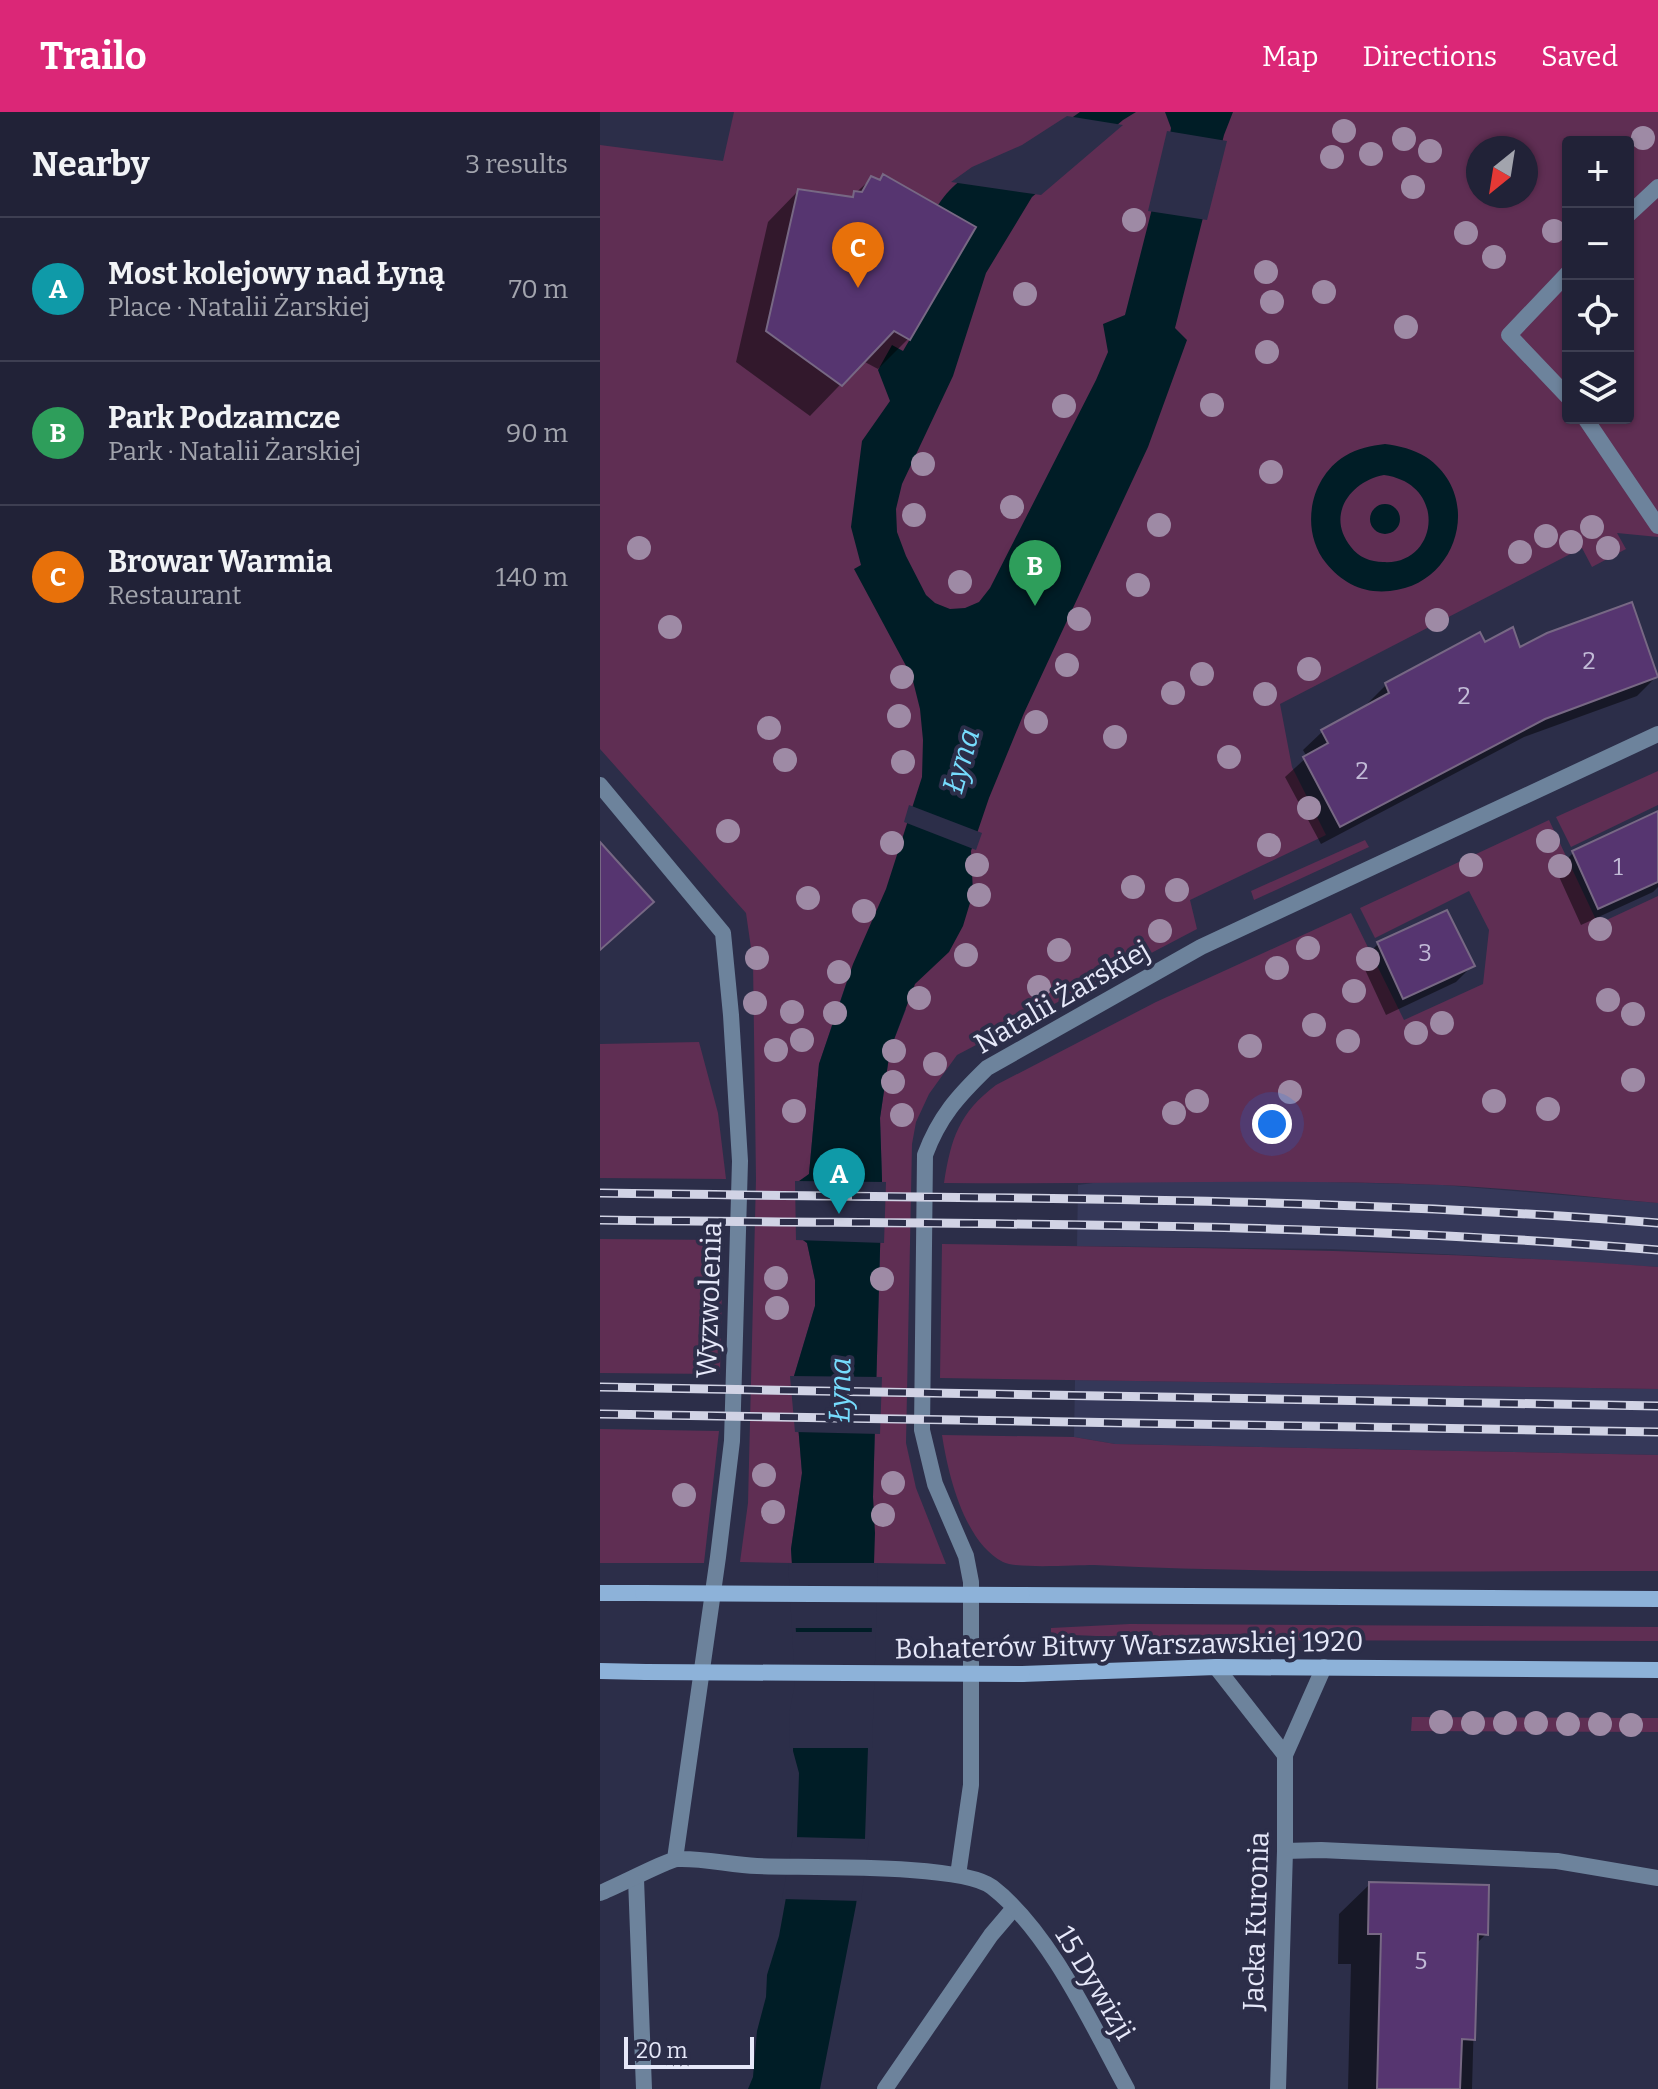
<!DOCTYPE html>
<meta charset="utf-8">
<style>
:root{--surface:#212237;--page:#2d2f42;--text:#f1f3f6;--muted:#a2a4ad;--line:#3e3f52;--accent:#db2777}
body{margin:0;font-family:Bitter,serif;background:var(--page);color:var(--text)}
.controls{position:absolute;right:24px;top:24px;display:grid;overflow:hidden;border-radius:8px;box-shadow:0 2px 6px #0004}
.controls button{width:72px;height:72px;display:grid;place-items:center;padding:0;border:0;border-bottom:2px solid var(--line);background:var(--surface);color:var(--text);font:40px sans-serif}
.compass{position:absolute;left:866px;top:24px;width:72px;height:72px;border-radius:50%;background:var(--surface);box-shadow:0 2px 6px #0004;rotate:210deg}
.scale{position:absolute;left:24px;bottom:20px;width:130px;box-sizing:border-box;padding-left:8px;border:4px solid #e6e8f9;border-top:0;font-size:22px;line-height:28px;white-space:nowrap;color:#e6e8f9;-webkit-text-stroke:6px #2c2e49;paint-order:stroke}
.you{position:absolute;left:672px;top:1012px;width:28px;height:28px;margin:-20px;border:6px solid #fff;border-radius:50%;background:#1a73e8;box-shadow:0 0 0 12px #1a73e833}
.badge{display:grid;place-items:center;width:52px;height:52px;border-radius:50%;background:var(--accent);color:#fff;font-size:26px;font-weight:700}
.pin{position:absolute;translate:-50% -66px;filter:drop-shadow(0 2px 4px #0008)}
.pin::after{content:'';position:absolute;top:42px;width:28px;height:24px;background:inherit;clip-path:polygon(0 0,100% 0,50% 100%)}
.list{margin:0;padding:0;list-style:none}
h2{display:flex;justify-content:space-between;align-items:center;height:104px;margin:0;padding:0 32px;font-size:34px}
h2 small{font-size:26px;font-weight:400;color:var(--muted)}
.list li{display:grid;grid-template-columns:52px 1fr auto;gap:24px;align-items:center;box-sizing:border-box;height:144px;padding:0 32px;border-top:2px solid var(--line)}
.list b{display:block;font-size:30px;white-space:nowrap}
.list p{margin:0;font-size:26px;white-space:nowrap;color:var(--muted)}
.list em{font-size:26px;font-style:normal;color:var(--muted)}
.icon{flex:none;width:44px;height:44px;fill:none;stroke:currentColor;stroke-width:2;stroke-linecap:round;stroke-linejoin:round}
.map{position:relative;flex:none;width:1058px;height:1977px;overflow:hidden}
header{display:flex;align-items:center;gap:48px;box-sizing:border-box;height:112px;padding:0 40px;background:var(--accent);color:#fff}
header strong{font-size:38px}
nav{display:flex;gap:44px;margin-inline-start:auto;font-size:28px}
main{display:flex}
aside{flex:1;background:var(--surface)}
.map>svg:first-child{display:block}
.built{fill:#353859}
.green{fill:#5f2e53;fill-rule:evenodd}
.water{fill:#001d26;fill-rule:evenodd}
.pier{fill:#2c2e49}
.shadow{fill:#0007}
.building{fill:#563570;stroke:#776884;stroke-width:2}
.lines{fill:none;stroke-linecap:round;stroke-linejoin:round}
.lane{stroke:#6d839c;stroke-width:16}
.street{stroke:#6d839c;stroke-width:16}
.secondary{stroke:#8db2d9;stroke-width:16}
.rail-casing{stroke:#d1d3e5;stroke-width:9}
.rail{stroke:#2c2e49;stroke-width:6;stroke-dasharray:18;stroke-linecap:butt}
.secondary-bridge{stroke:#8db2d9;stroke-width:16}
.tree{fill:#9e8aa5}
.labels{text-anchor:middle;dominant-baseline:central;stroke-width:8;stroke-linejoin:round;paint-order:stroke}
.number-label{font-size:24px;fill:#c2bbd7}
.street-label{font-size:28px;fill:#e6e8f9;stroke:#2c2e49}
.water-label{font-size:30px;font-style:italic;fill:#76dcfd;stroke:#2c2e49}
</style>
<header>
<strong>Trailo</strong>
<nav><a>Map</a><a>Directions</a><a>Saved</a></nav>
</header>
<main>
<aside>
<h2>Nearby<small>3 results</small></h2>
<ul class="list">
<li><span class="badge" style="background:#0f9aa8">A</span><div><b>Most kolejowy nad Łyną</b><p>Place · Natalii Żarskiej</p></div><em>70 m</em></li>
<li><span class="badge" style="background:#2e9e5b">B</span><div><b>Park Podzamcze</b><p>Park · Natalii Żarskiej</p></div><em>90 m</em></li>
<li><span class="badge" style="background:#e8710a">C</span><div><b>Browar Warmia</b><p>Restaurant</p></div><em>140 m</em></li>
</ul>
</aside>
<div class="map">
<svg width="1058" height="1977" viewBox="0 0 1058 1977">
<rect width="100%" height="100%" fill="#2c2e49"/>
<path class="built" d="M646 1068 843 1073 1058 1091V1155L884 1144 730 1137 477 1134 478 1073 508 1069Z
M475 1268 1058 1277V1343L515 1332 474 1325Z"/>
<path class="green" d="M134 0H1058V425L1017 421 1026 437 992 455 982 436 680 592 692 655 726 723 590 788 597 817 357 943 329 982 316 1010 312 1032 306 1331 316 1376 346 1452 274 1451 273 1385 282 1068 280 1006 290 938 306 897 249 863 219 952 209 1062 202 1069 199 1125 207 1131 215 1168V1194L194 1264 202 1361 191 1437 192 1451 140 1450 148 1391 156 1067 153 850 146 801 0 637V33L123 49ZM968 30H1028V306H968ZM878 36H926V84H878Z
M1058 659V693L971 735 956 705Z
M949 708 998 812 1058 784V1091C986 1085 913 1076 841 1073 675 1066 510 1073 344 1071 351 1026 359 1001 396 973L556 890 751 801 804 908 883 872 889 818 869 779 775 826 760 796Z
M765 728 769 735 654 788 651 779Z
M99 930 118 1001 126 1067 0 1066V932Z
M0 1127 123 1128 120 1262 0 1261Z
M342 1132C581 1136 820 1137 1058 1155V1277L340 1266Z
M0 1317 119 1319 104 1451H0Z
M342 1323 474 1325 515 1332 1058 1343V1459C870 1459 681 1462 494 1453 476 1453 415 1457 403 1450 364 1430 348 1362 342 1323Z
M530 1512 1058 1515V1529L586 1528 451 1522V1516Z
M812 1605 1058 1606V1620L811 1619Z"/>
<path class="water" d="M480 0H536L523 8 432 85 386 161 353 264 302 372 296 397 297 420 306 444 326 483 335 491 350 497 365 496 379 490 390 476 496 268 508 240 503 212 525 203 568 34 571 16 565 0H633L624 23 575 216 587 228 548 335 424 601 389 686 371 739 373 781 363 814 349 840 315 872 290 938 280 1006 282 1068 273 1385 275 1421 265 1727 256 1793 220 1977H148L153 1965 157 1919 166 1885 167 1863 179 1824 197 1725 199 1661 193 1639 194 1597 199 1571 191 1437 202 1361 194 1264 215 1194V1168L207 1131 199 1125V1069L209 1062 219 952 253 852 286 777 322 665 323 628 320 597 312 565 254 457 261 453 251 415 262 329 290 289 278 258 292 233 303 239 376 115 338 93C362 58 386 56 421 38 442 28 461 13 480 0Z
M785 332C800 334 813 337 826 345 884 384 858 473 790 479 764 482 742 471 726 451 700 419 709 366 745 344 758 336 771 334 785 332ZM784 363C849 372 838 454 783 450 771 450 758 445 751 435 725 403 751 369 784 363Z
M770 407a15 15 0 1 1 30 0a15 15 0 1 1-30 0Z"/>
<path class="pier" d="M467 4 523 13 441 83 351 70 372 55 422 33Z
M567 19 627 29 607 108 548 99Z
M309 693 382 721 376 738 304 710Z
M195 1069 286 1070 284 1131 196 1128Z
M190 1264 282 1265 280 1322 195 1320Z
M188 1451H278L276 1516H192Z
M192 1520H276L272 1636H189L190 1597 195 1571Z
M193 1725 269 1727 261 1789 182 1787Z"/>
<path class="shadow" d="M283 64 308 227 278 257 263 249 210 304 136 250 168 110 198 79 249 87 272 66 278 69Z
M884 533 1056 565 1037 584 924 625 721 732 685 665 707 645 703 638 722 620 768 595 767 592 786 573Z
M1058 707V775L1053 780 981 813 956 758 973 741 1042 709Z
M778 832 873 853 856 870 786 903 761 849Z
M770 1772 886 1822 876 1832 872 1977H748L751 1852H738L739 1802Z"/>
<path class="building" d="M283 62 376 115 310 228 294 219 242 274 166 219 198 77 253 85 254 79 262 80 271 64 280 68Z
M1032 490 1058 565 945 607 740 715 703 645 728 631 721 618 789 581 785 571 880 520 885 530 913 515 920 535 947 521Z
M1058 699V770L998 797 972 739Z
M0 730 54 790 0 838Z
M847 798 875 854 803 887 777 830Z
M769 1770 889 1773 888 1823 878 1822 875 1928 862 1927 860 1977H777L781 1822H768Z"/>
<g class="lines">
<path class="lane" d="M685 1739 721 1738 957 1749 1058 1766
M36 1767 44 1977
M285 1977 391 1823 414 1796"/>
<path class="street" d="M1028 103 1058 75
M968 161 909 223 968 285
M985 306 1058 414
M0 673 123 821 131 903 140 1049 132 1329 118 1445 75 1747
M616 1555 685 1643
M358 1763 371 1673V1470L366 1444 335 1372 322 1318 325 1043C339 1005 358 984 387 956L601 835 1058 622
M0 1781C14 1776 69 1747 78 1747 103 1746 131 1753 157 1754 202 1756 362 1751 392 1775 450 1820 492 1913 527 1977
M678 1977 685 1739V1643L724 1555"/>
<path class="secondary" d="M0 1481H43
M422 1483 1058 1487
M0 1559 46 1560
M422 1562 616 1555 1058 1558"/>
<g class="rail-casing">
<path id="rail" d="M0 1081C353 1087 706 1083 1058 1111
M0 1108C352 1113 707 1108 1058 1138
M0 1275 1058 1294
M0 1302 1058 1320"/>
</g>
<use href="#rail" class="rail"/>
<path class="secondary-bridge" d="M43 1481 422 1483
M46 1560 422 1562"/>
</g>
<g class="tree">
<circle cx="744" cy="19" r="12"/>
<circle cx="1043" cy="26" r="12"/>
<circle cx="804" cy="27" r="12"/>
<circle cx="830" cy="39" r="12"/>
<circle cx="771" cy="42" r="12"/>
<circle cx="732" cy="45" r="12"/>
<circle cx="813" cy="75" r="12"/>
<circle cx="534" cy="108" r="12"/>
<circle cx="954" cy="119" r="12"/>
<circle cx="866" cy="121" r="12"/>
<circle cx="894" cy="145" r="12"/>
<circle cx="666" cy="160" r="12"/>
<circle cx="724" cy="180" r="12"/>
<circle cx="425" cy="182" r="12"/>
<circle cx="672" cy="190" r="12"/>
<circle cx="806" cy="215" r="12"/>
<circle cx="667" cy="240" r="12"/>
<circle cx="612" cy="293" r="12"/>
<circle cx="464" cy="294" r="12"/>
<circle cx="323" cy="352" r="12"/>
<circle cx="671" cy="360" r="12"/>
<circle cx="412" cy="395" r="12"/>
<circle cx="314" cy="403" r="12"/>
<circle cx="559" cy="413" r="12"/>
<circle cx="992" cy="415" r="12"/>
<circle cx="946" cy="424" r="12"/>
<circle cx="971" cy="430" r="12"/>
<circle cx="39" cy="436" r="12"/>
<circle cx="1008" cy="436" r="12"/>
<circle cx="920" cy="440" r="12"/>
<circle cx="360" cy="470" r="12"/>
<circle cx="538" cy="473" r="12"/>
<circle cx="479" cy="507" r="12"/>
<circle cx="837" cy="508" r="12"/>
<circle cx="70" cy="515" r="12"/>
<circle cx="467" cy="553" r="12"/>
<circle cx="709" cy="557" r="12"/>
<circle cx="602" cy="562" r="12"/>
<circle cx="302" cy="565" r="12"/>
<circle cx="573" cy="581" r="12"/>
<circle cx="665" cy="582" r="12"/>
<circle cx="299" cy="604" r="12"/>
<circle cx="436" cy="610" r="12"/>
<circle cx="169" cy="616" r="12"/>
<circle cx="515" cy="625" r="12"/>
<circle cx="629" cy="645" r="12"/>
<circle cx="185" cy="648" r="12"/>
<circle cx="303" cy="650" r="12"/>
<circle cx="709" cy="696" r="12"/>
<circle cx="128" cy="719" r="12"/>
<circle cx="948" cy="729" r="12"/>
<circle cx="292" cy="731" r="12"/>
<circle cx="669" cy="733" r="12"/>
<circle cx="377" cy="753" r="12"/>
<circle cx="871" cy="753" r="12"/>
<circle cx="960" cy="754" r="12"/>
<circle cx="533" cy="775" r="12"/>
<circle cx="577" cy="778" r="12"/>
<circle cx="379" cy="783" r="12"/>
<circle cx="208" cy="786" r="12"/>
<circle cx="264" cy="799" r="12"/>
<circle cx="1000" cy="817" r="12"/>
<circle cx="560" cy="819" r="12"/>
<circle cx="708" cy="836" r="12"/>
<circle cx="459" cy="838" r="12"/>
<circle cx="366" cy="843" r="12"/>
<circle cx="157" cy="846" r="12"/>
<circle cx="768" cy="847" r="12"/>
<circle cx="677" cy="856" r="12"/>
<circle cx="239" cy="860" r="12"/>
<circle cx="439" cy="875" r="12"/>
<circle cx="754" cy="879" r="12"/>
<circle cx="319" cy="886" r="12"/>
<circle cx="1008" cy="888" r="12"/>
<circle cx="155" cy="891" r="12"/>
<circle cx="192" cy="900" r="12"/>
<circle cx="235" cy="901" r="12"/>
<circle cx="1033" cy="902" r="12"/>
<circle cx="842" cy="911" r="12"/>
<circle cx="714" cy="913" r="12"/>
<circle cx="816" cy="921" r="12"/>
<circle cx="202" cy="928" r="12"/>
<circle cx="748" cy="929" r="12"/>
<circle cx="650" cy="934" r="12"/>
<circle cx="176" cy="938" r="12"/>
<circle cx="294" cy="939" r="12"/>
<circle cx="335" cy="952" r="12"/>
<circle cx="1033" cy="968" r="12"/>
<circle cx="293" cy="970" r="12"/>
<circle cx="690" cy="980" r="12"/>
<circle cx="597" cy="989" r="12"/>
<circle cx="894" cy="989" r="12"/>
<circle cx="948" cy="997" r="12"/>
<circle cx="194" cy="999" r="12"/>
<circle cx="574" cy="1001" r="12"/>
<circle cx="302" cy="1003" r="12"/>
<circle cx="176" cy="1166" r="12"/>
<circle cx="282" cy="1167" r="12"/>
<circle cx="177" cy="1196" r="12"/>
<circle cx="164" cy="1363" r="12"/>
<circle cx="293" cy="1371" r="12"/>
<circle cx="84" cy="1383" r="12"/>
<circle cx="173" cy="1400" r="12"/>
<circle cx="283" cy="1403" r="12"/>
<circle cx="841" cy="1610" r="12"/>
<circle cx="873" cy="1611" r="12"/>
<circle cx="905" cy="1611" r="12"/>
<circle cx="936" cy="1611" r="12"/>
<circle cx="968" cy="1612" r="12"/>
<circle cx="1000" cy="1612" r="12"/>
<circle cx="1031" cy="1613" r="12"/>
</g>
<g class="labels">
<g class="number-label">
<text x="989" y="549">2</text>
<text x="864" y="584">2</text>
<text x="762" y="659">2</text>
<text x="1018" y="755">1</text>
<text x="825" y="841">3</text>
<text x="821" y="1849">5</text>
</g>
<g class="street-label">
<text transform="translate(462 885) rotate(-30)">Natalii Żarskiej</text>
<text transform="translate(109 1188) rotate(-88)">Wyzwolenia</text>
<text transform="translate(529 1533) rotate(-1)">Bohaterów Bitwy Warszawskiej 1920</text>
<text transform="translate(656 1809) rotate(-88)">Jacka Kuronia</text>
<text transform="translate(495 1871) rotate(59)">15 Dywizji</text>
</g>
<g class="water-label">
<text transform="translate(361 649) rotate(-74)">Łyna</text>
<text transform="translate(240 1278) rotate(-89)">Łyna</text>
</g>
</g>
</svg>
<div class="controls">
<button>+</button>
<button>−</button>
<button><svg class="icon" aria-label="locate" viewBox="0 0 24 24"><circle cx="12" cy="12" r="6"/><path d="M12 2v4M12 18v4M2 12h4M18 12h4"/></svg></button>
<button><svg class="icon" aria-label="layers" viewBox="0 0 24 24"><path d="M12 4l9 5-9 5-9-5zM3 14l9 5 9-5"/></svg></button>
</div>
<svg class="compass" viewBox="-18 -18 36 36"><path d="M0-13l5 13h-10z" fill="#e53935"/><path d="M0 13l5-13h-10z" fill="#a2a4ad"/></svg>
<div class="scale">20 m</div>
<div class="you"></div>
<div class="pin badge" style="left:239px;top:1102px;background:#0f9aa8">A</div>
<div class="pin badge" style="left:435px;top:494px;background:#2e9e5b">B</div>
<div class="pin badge" style="left:258px;top:176px;background:#e8710a">C</div>
</div>
</main>
